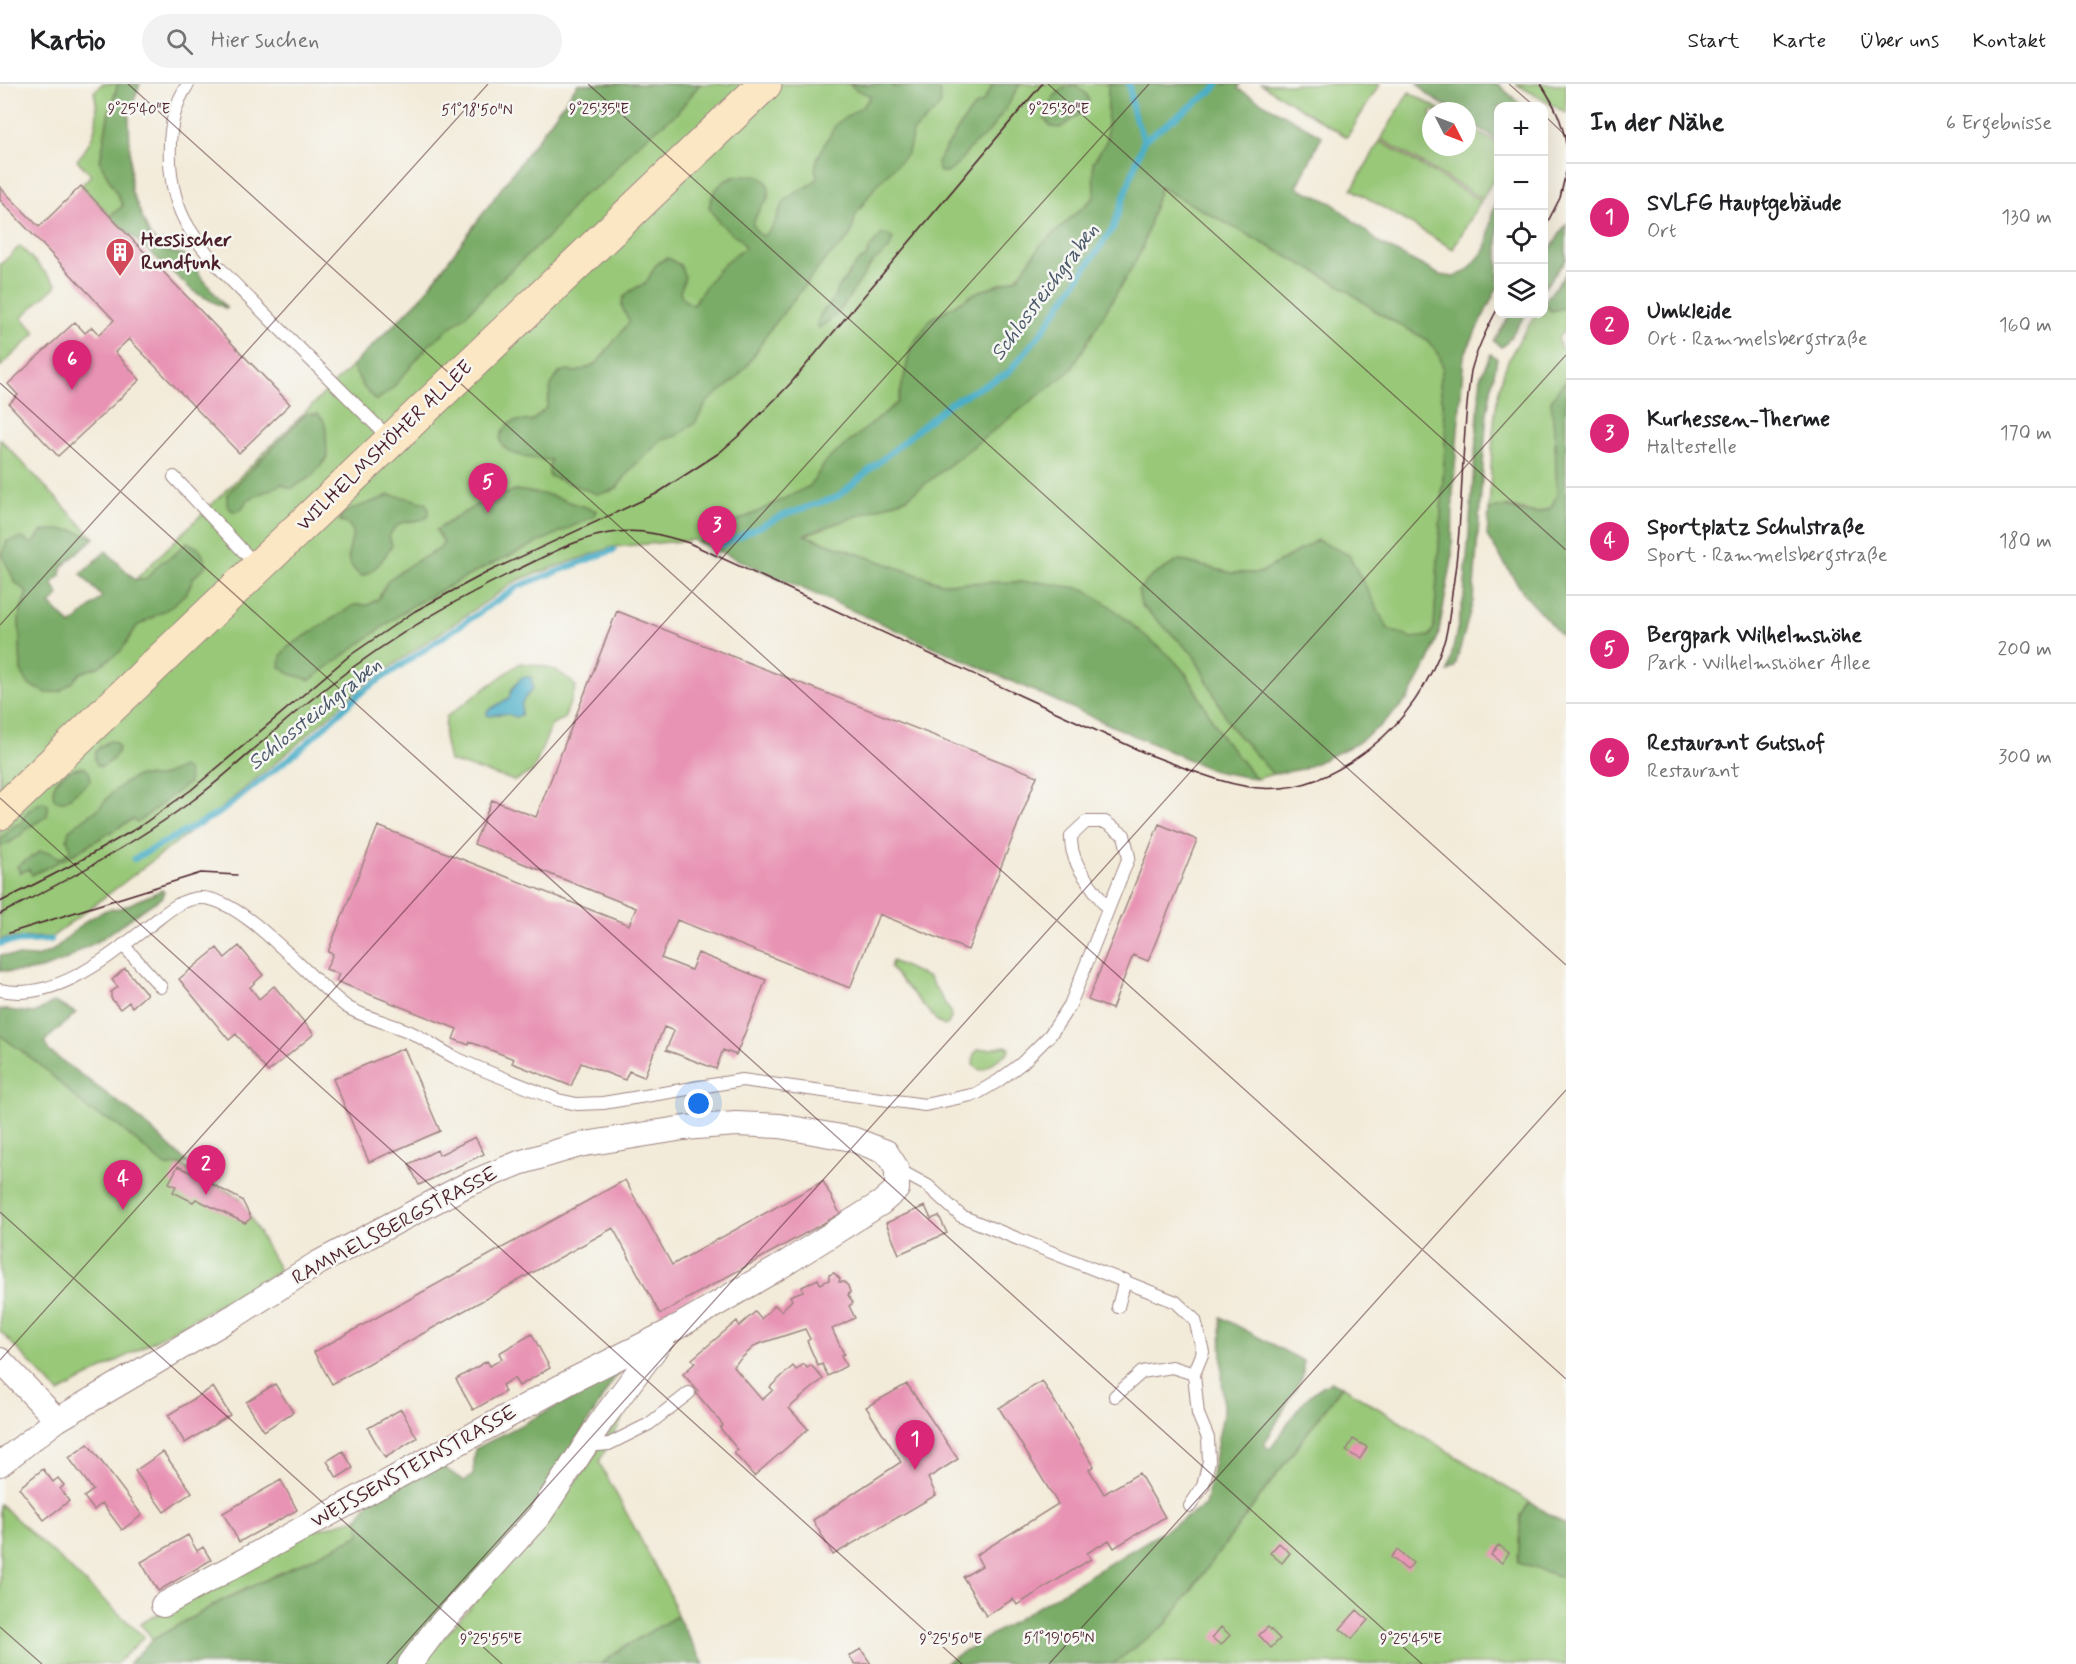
<!DOCTYPE html>
<html lang="de">
<meta charset="utf-8">
<style>
:root{--surface:#fff;--page:#f2f2f2;--text:#202124;--muted:#757577;--line:#e0e0e0;--accent:#db2777}
body{margin:0;font-family:Mynerve,sans-serif;background:var(--page);color:var(--text)}
.controls{position:absolute;right:18px;top:18px;display:grid;overflow:hidden;border-radius:12px;box-shadow:0 6px 24px #0002}
.controls button{width:54px;height:54px;display:grid;place-items:center;padding:0;border:0;border-bottom:2px solid var(--line);background:var(--surface);color:var(--text);font:30px sans-serif}
.compass{position:absolute;left:1422px;top:18px;width:54px;height:54px;border-radius:50%;background:var(--surface);box-shadow:0 6px 24px #0002;rotate:132deg}
.you{position:absolute;left:699px;top:1020px;width:21px;height:21px;margin:-15px;border:4px solid #fff;border-radius:50%;background:#1a73e8;box-shadow:0 0 0 9px #1a73e833}
.badge{display:grid;place-items:center;width:39px;height:39px;border-radius:50%;background:var(--accent);color:#fff;font-size:20px;font-weight:700}
.pin{position:absolute;translate:-50% -50px;filter:drop-shadow(0 2px 3px #0008)}
.pin::after{content:'';position:absolute;top:32px;width:21px;height:18px;background:inherit;clip-path:polygon(0 0,100% 0,50% 100%)}
.list{margin:0;padding:0;list-style:none}
h2{display:flex;justify-content:space-between;align-items:center;height:78px;margin:0;padding:0 24px;font-size:26px}
h2 small{font-size:20px;font-weight:400;color:var(--muted)}
.list li{display:grid;grid-template-columns:39px 1fr auto;gap:18px;align-items:center;box-sizing:border-box;height:108px;padding:0 24px;border-top:2px solid var(--line)}
.list b{display:block;font-size:22px;white-space:nowrap}
.list p{margin:0;font-size:20px;white-space:nowrap;color:var(--muted)}
.list em{font-size:20px;font-style:normal;color:var(--muted)}
.icon{flex:none;width:33px;height:33px;fill:none;stroke:currentColor;stroke-width:2;stroke-linecap:round;stroke-linejoin:round}
.map{position:relative;flex:none;width:1566px;height:1580px;overflow:hidden}
header{display:flex;align-items:center;gap:36px;box-sizing:border-box;height:84px;padding:0 30px;background:var(--surface);border-bottom:2px solid var(--line)}
header strong{font-size:28px}
nav{display:flex;gap:33px;margin-inline-start:auto;font-size:21px}
.search{width:420px;height:54px;background:var(--page);display:flex;align-items:center;gap:15px;box-sizing:border-box;padding:0 21px;border-radius:33px;color:var(--muted);font-size:22px}
main{display:flex}
aside{flex:1;background:var(--surface)}
.map>svg:first-child{display:block}
.green{fill:#98c878;stroke:#717452;stroke-width:1.5}
.forest{fill:#7aac68;stroke:#62664a;stroke-width:1.5}
.water{fill:#49aec8;stroke:#4a667a;stroke-width:1.5}
.lines{fill:none;stroke-linecap:round;stroke-linejoin:round}
.stream{stroke:#49aec8;stroke-width:6}
.building{fill:#e893b3}
.service-casing{stroke:#9e8582;stroke-width:14}
.minor-casing{stroke:#9e8582;stroke-width:26}
.secondary-casing{stroke:#9e8582;stroke-width:35}
.service{stroke:#fff;stroke-width:12}
.minor{stroke:#fff;stroke-width:24}
.secondary{stroke:#fbe7c3;stroke-width:33}
.tram{stroke:#4a1f2b;stroke-width:1.5}
.ticks{fill:none;stroke:#4a1f2b;stroke-width:1.5;stroke-opacity:0.45}
.labels{text-anchor:middle;dominant-baseline:central;stroke-width:5;stroke-linejoin:round;paint-order:stroke}
.poi-label{font-size:20px;font-weight:bold;fill:#4a1f2b;stroke:#f6f6f2;text-anchor:start}
.street-label{font-size:20px;fill:#4a1f2b;stroke:#f6f6f2}
.water-label{font-size:21px;font-style:italic;fill:#4a586a;stroke:#f6f6f2}
.ticks-label{font-size:15px;text-anchor:middle;fill:#4a1f2b;stroke:#f6f6f2;stroke-width:5;stroke-linejoin:round;paint-order:stroke}
</style>
<header>
<strong>Kartio</strong>
<div class="search"><svg class="icon" aria-label="search" viewBox="0 0 24 24"><circle cx="10" cy="10" r="6"/><path d="M15 15l6 6"/></svg>Hier suchen</div>
<nav><a>Start</a><a>Karte</a><a>Über uns</a><a>Kontakt</a></nav>
</header>
<main>
<div class="map">
<svg width="1566" height="1580" viewBox="0 0 1566 1580">
<rect width="100%" height="100%" fill="#f6f6f2"/>
<filter id="ink" filterUnits="userSpaceOnUse"><feTurbulence type="fractalNoise" baseFrequency=".0167" numOctaves="2"/><feDisplacementMap in="SourceGraphic" scale="12" xChannelSelector="R" yChannelSelector="G"/><feConvolveMatrix kernelMatrix="1 2 1 2 8 2 1 2 1" color-interpolation-filters="sRGB"/></filter>
<filter id="wash" filterUnits="userSpaceOnUse"><feTurbulence type="fractalNoise" baseFrequency=".008" numOctaves="4" result="noise"/><feDisplacementMap in="SourceGraphic" scale="24" xChannelSelector="R" yChannelSelector="G"/><feGaussianBlur stdDeviation="1.35" result="paint"/><feColorMatrix in="noise" values="0 0 0 0 0 0 0 0 0 0 0 0 0 0 0 0 0 1.4 0 .05"/><feComposite in="paint" operator="in"/></filter>
<g filter="url(#wash)">
<rect width="100%" height="100%" fill="#f3ebd9"/>
<path class="green" d="M102 0H118L109 28 100 78 123 122 110 132 81 102 91 91 77 76C95 57 101 33 94 8Z
M578 0H1203L832 403 702 456 700 459 693 456 613 463 518 496 361 603 293 664 219 726 52 853 5 854 0 857V355L94 454 73 446 15 498 27 508 19 533 21 587 135 496 421 214Z
M1261 0H1380L1347 53Z
M1516 0H1566V29Z
M1409 8 1442 27H1431V63H1467V42L1498 60V88L1482 115 1381 55Z
M1380 57 1481 117 1453 165 1352 105Z
M1160 103 1338 200 1380 230 1426 255 1439 270 1443 283 1440 300 1446 346 1434 544 1430 552 1411 555 1388 545 1349 472 1317 456 1260 489H1231L1179 476 1141 521 1193 570 1231 643 1273 690 1256 695 1222 653 1187 591 1039 498 941 499 804 451 907 414 1141 168Z
M20 162 57 201 22 233 36 249 0 283V181Z
M1544 221 1551 227 1566 224V246L1558 253 1560 262 1566 267V298L1562 301 1551 317 1555 355 1557 411 1551 424 1536 429 1507 422 1489 427C1492 383 1490 312 1510 273 1517 258 1528 244 1536 230H1544Z
M520 579C543 581 561 584 576 603L564 635 552 640 533 687 515 697 449 677 444 654 446 633Z
M892 877 929 894 950 927 951 934 948 940 944 942 937 937 890 884Z
M0 940 168 1074 240 1114 280 1187 59 1309 0 1247Z
M1005 962 1010 964 1007 969 984 985 980 986 973 981 974 970 979 965H991Z
M654 1277 599 1378 669 1508 677 1532 622 1564 601 1580H421L555 1425 588 1382Z
M1342 1302 1530 1418 1521 1431 1518 1479 1566 1494V1580H1113L1166 1540Z
M0 1420 144 1553 116 1580H0Z
M358 1434 361 1451 221 1517 152 1556 150 1551 140 1540 299 1451Z"/>
<path class="forest" d="M118 0H140L129 31 131 106 150 152 163 166 184 171 227 225 194 208 110 132 123 122 100 78 109 28Z
M578 0H700L677 29 638 60 603 99 581 112 551 150 500 196 467 230 429 261 393 304 376 317 364 304 352 282 421 214Z
M849 0H893V3C909 3 926 0 940 7L941 18 937 25 913 48 908 69 875 103 856 130 851 150 845 158 824 177 770 246 749 279 735 296 707 318 695 339 677 352 662 356 631 385 617 404 608 408 597 410 549 392V383L551 376C538 377 488 370 503 347 510 335 519 336 532 337L547 323 551 301 559 289 567 286 577 288 596 280 630 237C613 216 625 208 646 199 653 187 654 178 668 174L680 181 685 193 680 208 684 216 693 221C708 198 721 178 745 164L740 154 732 150 719 138 709 123C711 115 713 108 719 102 734 85 779 86 767 116 767 116 762 122 761 123 758 128 755 134 753 140L757 148 763 152C780 140 774 130 786 116 795 106 808 107 817 94L815 84 819 71 836 40 864 21 871 12 857 6Z
M993 0H1020L1007 23 988 49 973 61 954 84 948 88H940L937 78 966 33 975 22 983 18Z
M1075 0 1087 11 1089 18 1080 30 1060 44 1051 43 1045 35C1046 18 1058 4 1075 0Z
M1108 0H1240L1238 5 1322 52 1297 103 1332 119 1381 160 1440 191 1454 193 1467 187 1486 165 1492 130 1498 114V202L1464 272 1453 409 1452 476 1438 552 1429 577 1408 615 1380 642 1356 660 1303 685 1273 690 1231 643 1193 570 1141 521 1138 506 1152 492 1179 476 1231 489H1260L1317 456 1349 471 1388 545 1411 554 1430 552 1434 544 1446 346 1440 300 1443 283 1439 270 1426 255 1380 230 1338 200 1160 103 1141 168 1071 286 907 414 804 451 941 499 1039 498 1084 505 1110 522 1171 573 1187 591 1222 653 1256 695 1214 687 700 459 706 449 751 431 810 402 826 377 898 318 911 263 932 234 977 208 1017 194 1041 161 1094 113 1093 79 1107 56Z
M1418 0H1498L1522 22H1498V57L1467 36V27C1449 27 1430 14 1418 0Z
M1566 140V176L1544 204V176Z
M882 150 888 151 893 155 889 165 871 180 846 218 835 232 819 244 817 240 821 229 831 219 838 204 856 180 867 172 870 164Z
M1566 189V224L1551 227 1544 218Z
M1510 230H1526L1505 261 1501 263 1494 257Z
M1491 270 1497 274 1487 329 1473 517 1455 583 1448 588 1464 513 1481 291Z
M1566 298V557L1524 510 1487 452 1489 427C1510 417 1519 431 1537 429 1541 429 1547 426 1551 424L1557 411 1555 355 1551 317 1562 300Z
M306 330H318L324 337 326 347 327 374 312 392 291 405 282 400 247 416 241 426 235 428C225 423 226 419 228 409Z
M516 406 549 411 597 427 593 433 485 483 412 522 310 596 290 590 280 583 281 572 286 564 354 521H368L378 515 388 496 413 479 438 466 444 459 436 446 478 420Z
M389 411C399 411 416 416 426 419L429 426 428 433C410 442 402 430 389 452L392 461C384 474 376 488 361 492 341 476 350 469 353 448L349 441 340 437V432C351 422 375 419 389 411Z
M52 446H73L94 454 62 483 61 492 52 498 59 511 50 520 71 541 102 513 81 490 106 467 135 496H145L160 479 173 472 187 458 200 465 207 481 194 493 187 508 171 523 137 542 121 567 98 583 80 589 73 598 60 607 47 609 29 601 21 587 19 533 27 508 15 498 2 471 7 457 22 454 33 460 41 448Z
M110 657 115 658 119 664C116 674 110 679 101 683L97 681C90 668 99 663 110 657Z
M84 683 90 689V697L65 717H58L54 714C49 696 69 684 84 683Z
M182 683 188 687 189 699 137 739 133 735 72 771 32 791 29 785 20 789 17 782 41 767 51 769 60 774 71 766 67 755 69 746 99 724 111 710 124 699 137 692 160 693Z
M44 718 48 721 47 732C40 737 32 741 26 746 19 753 12 759 2 762L0 760V756L12 743 22 738C25 727 33 721 44 718Z
M162 806 164 808 163 813C140 826 120 843 98 857 93 861 87 862 82 865 78 867 75 871 71 873 49 885 24 891 0 886V871L36 873 52 867 87 836 106 826 121 824Z
M54 918 76 929 44 958 49 967 134 1030 188 1079 166 1083 116 1040 90 1027 39 980 0 951V925L34 929Z
M1221 1233 1303 1277V1291L1264 1361 1270 1365C1291 1340 1299 1311 1331 1298L1342 1302 1166 1540 1113 1580H943L1205 1422 1223 1330Z
M623 1280 534 1427 400 1580H128L152 1556 221 1517 360 1451 358 1434 373 1412 439 1380 464 1397 473 1391 475 1365 584 1308Z
M1530 1418 1566 1441V1494L1518 1479 1521 1431Z
M677 1532 704 1580H601L622 1564Z"/>
<path class="water" d="M522 593H531L533 604 522 618 521 631 516 633C507 629 501 629 491 632L487 631V627L509 614 512 605Z"/>
<g class="lines">
<path class="stream" d="M1144 56 1212 7 1218 0
M722 461 784 431 837 413 950 319 1008 289 1041 249 1113 144 1144 56 1133 28 1129 0
M134 775 221 728 297 668 363 607 519 502 614 466
M0 860 5 858 51 856"/>
</g>
<g id="blocks">
<path class="building" d="M81 102 290 320 239 369 129 255 115 268 140 296 58 372 9 320 18 311 8 300 75 238 85 249 92 243 99 251 114 236 0 116V103L39 143Z
M617 527 1037 692 968 866 879 830 850 904 677 836 661 874 691 886 698 869 766 896 736 971 723 966 716 985 666 966 674 947 664 943 644 993 629 987 625 996 581 979 571 1002 512 979 514 975 470 958 469 961 453 955 457 945 336 897 339 890 326 885 333 870 328 868 378 742 629 841 636 824 474 760 492 716 536 733Z
M1159 740 1197 756 1148 877 1133 871 1112 925 1088 916Z
M239 862 263 891 250 903 259 915 274 902 314 950 268 988 236 950 229 956 179 895 217 864 225 874Z
M125 884 147 910 132 923 129 918 120 925 111 914V908L118 903 112 896Z
M404 964 440 1047 369 1078 333 995Z
M475 1053 484 1070 419 1101 409 1080 437 1066 439 1071Z
M178 1082 242 1116 251 1134 245 1139 196 1115 193 1118 173 1108 176 1102 169 1099Z
M625 1096 672 1181 823 1097 840 1130 660 1230 613 1144 332 1300 314 1268Z
M925 1122 931 1135 939 1132 947 1149 899 1170 886 1139Z
M834 1189 840 1195 839 1198H844L848 1202 850 1208 848 1211 853 1219 849 1222 855 1234 832 1245 844 1270 841 1271 846 1282 828 1292 822 1280 818 1282 807 1257 810 1255 805 1245 756 1261 733 1282 762 1316 773 1306 770 1303 793 1282 796 1286 804 1280 807 1284 811 1281 823 1295 789 1324 808 1345 754 1392 734 1369 738 1366 720 1344 723 1341 696 1309 698 1307 683 1290 695 1279 692 1275 737 1237 739 1242 755 1228 761 1235 775 1221 781 1227 792 1216 790 1212 803 1207 802 1203 818 1195 820 1200 829 1196V1191Z
M532 1250 550 1284 519 1302 514 1294 502 1301 505 1308 473 1326 456 1295 487 1277 490 1282 502 1275 499 1269Z
M1042 1297 1094 1382 1089 1385 1104 1410 1139 1389 1165 1433 1114 1464 1109 1456 1087 1469 1091 1475 1017 1521 1013 1515 986 1532 963 1493 982 1482 976 1471 1058 1420 999 1324Z
M275 1300 293 1328 264 1347 246 1318Z
M907 1300 958 1375 928 1394 936 1411 833 1471 813 1436 901 1378 866 1323Z
M213 1303 230 1331 185 1359 168 1331Z
M401 1325 417 1354 385 1374 368 1344Z
M1353 1355 1367 1363 1360 1375 1346 1367Z
M88 1360 142 1431 122 1446 102 1419 94 1426 84 1413 93 1406 69 1374Z
M343 1367 353 1384 337 1394 327 1377Z
M163 1368 192 1408 164 1428 135 1387Z
M43 1385 53 1398 58 1394 64 1401 60 1405 69 1417 44 1436 19 1404Z
M281 1396 297 1426 239 1458 223 1429Z
M188 1451 197 1467 203 1463 211 1476 158 1507 141 1478Z
M1279 1459 1290 1469 1282 1479 1270 1469Z
M1499 1461 1509 1469 1502 1479 1491 1471Z
M1397 1466 1413 1479 1407 1486 1391 1473Z
M1357 1526 1368 1536 1352 1555 1340 1545Z
M1221 1543 1230 1551 1221 1561 1212 1554Z
M1268 1543 1280 1555 1271 1564 1259 1551Z
M861 1565 871 1580H855L849 1572Z"/>
</g>
</g>
<g filter="url(#ink)">
<use href="#blocks" fill-opacity="0" stroke="#9e8582" stroke-width="1.5"/>
<g class="lines">
<g class="service-casing">
<path id="service" d="M188 0C162 38 165 105 189 144 210 178 240 205 268 233 309 274 350 315 391 356
M174 393 257 482
M123 861 161 903
M0 906C55 918 108 873 149 842 165 830 179 815 200 814 243 812 311 898 347 923 363 933 392 940 410 948 427 956 441 967 458 975 491 990 525 1002 558 1016L577 1020 603 1019 742 996 925 1021 976 1010 998 997 1022 979 1050 951 1070 921 1129 773 1124 751 1105 738H1086L1071 752C1070 783 1093 801 1108 826
M897 1085 928 1102 961 1132 1176 1218 1195 1236 1203 1268 1194 1290 1172 1283 1142 1288 1115 1312
M1118 1223 1125 1196
M586 1362 609 1360 649 1340 689 1309
M1190 1422 1203 1402 1209 1377 1208 1354 1198 1330 1194 1290"/>
</g>
<g class="minor-casing">
<path id="minor" d="M0 1276 57 1336
M0 1380 57 1336 236 1231 318 1179 466 1101 519 1079 579 1061 684 1044 736 1040 780 1042 852 1055 886 1068 897 1085V1105L881 1119 778 1184 667 1249 575 1295 163 1521
M410 1580 436 1545 539 1432 602 1336 664 1253"/>
</g>
<g class="secondary-casing">
<path id="secondary" d="M0 729 765 0"/>
</g>
<use href="#service" class="service"/>
<use href="#minor" class="minor"/>
<use href="#secondary" class="secondary"/>
<path class="tram" d="M1541 0C1554 20 1562 36 1566 60
M1544 145 1560 114 1566 88
M0 818 74 780 139 743 191 706 349 572 415 527 488 488 656 410 719 369 743 348 790 300 1042 0
M0 830C67 797 132 761 192 717 232 688 267 651 306 620 374 563 448 518 529 480 557 466 586 451 618 448 643 445 666 452 689 459L1145 669C1235 703 1285 730 1370 664 1404 638 1430 599 1444 558 1449 543 1450 524 1452 509 1464 435 1460 360 1471 287 1477 264 1487 244 1498 224
M9 849 201 789 237 791"/>
</g>
</g>
<path class="ticks" d="M128 0 1566 1295M588 0 1566 881M1048 0 1566 466M1509 0 1534 22M1544 31 1566 52M0 299 1422 1580M0 541 488 0M0 714 962 1580M0 1128 502 1580M0 1276 1149 0M0 1543 42 1580M387 1580 1566 271M1049 1580 1566 1006"/>
<defs>
<g id="building-pin" transform="scale(1.5)"><path d="M0 17L-7.5 6A9.5 9.5 0 1 1 7.5 6Z" fill="#d1495b" stroke="#f6f6f2"/><path d="M-4-6H4V6H1V3H-1V6H-4ZM-2.5-4.3h1.7v1.8h-1.7ZM.8-4.3h1.7v1.8H.8ZM-2.5-1h1.7V.8h-1.7ZM.8-1h1.7V.8H.8Z" fill="#fff"/></g>
</defs>
<g fill-rule="evenodd">
<use href="#building-pin" x="120" y="168"/>
</g>
<g class="labels">
<g class="poi-label">
<text x="141" y="156">Hessischer<tspan x="141" dy="23">Rundfunk</tspan></text>
</g>
<g class="street-label">
<text transform="translate(385 362) rotate(-44)">WILHELMSHÖHER ALLEE</text>
<text transform="translate(395 1142) rotate(-28)">RAMMELSBERGSTRASSE</text>
<text transform="translate(414 1383) rotate(-29)">WEISSENSTEINSTRASSE</text>
</g>
<g class="water-label">
<text transform="translate(1045 208) rotate(-53)">Schlossteichgraben</text>
<text transform="translate(315 630) rotate(-39)">Schlossteichgraben</text>
</g>
</g>
<g class="ticks-label">
<text x="599" y="30">9°25'35"E</text>
<text x="1059" y="30">9°25'30"E</text>
<text x="139" y="30">9°25'40"E</text>
<text x="477" y="31">51°18'50"N</text>
<text x="1059" y="1559">51°19'05"N</text>
<text x="491" y="1560">9°25'55"E</text>
<text x="951" y="1560">9°25'50"E</text>
<text x="1411" y="1560">9°25'45"E</text>
</g>
</svg>
<div class="controls">
<button>+</button>
<button>−</button>
<button><svg class="icon" aria-label="locate" viewBox="0 0 24 24"><circle cx="12" cy="12" r="6"/><path d="M12 2v4M12 18v4M2 12h4M18 12h4"/></svg></button>
<button><svg class="icon" aria-label="layers" viewBox="0 0 24 24"><path d="M12 4l9 5-9 5-9-5zM3 14l9 5 9-5"/></svg></button>
</div>
<svg class="compass" viewBox="-18 -18 36 36"><path d="M0-13l5 13h-10z" fill="#e53935"/><path d="M0 13l5-13h-10z" fill="#757577"/></svg>
<div class="you"></div>
<div class="pin badge" style="left:915px;top:1386px">1</div>
<div class="pin badge" style="left:206px;top:1111px">2</div>
<div class="pin badge" style="left:717px;top:472px">3</div>
<div class="pin badge" style="left:123px;top:1126px">4</div>
<div class="pin badge" style="left:488px;top:429px">5</div>
<div class="pin badge" style="left:72px;top:306px">6</div>
</div>
<aside>
<h2>In der Nähe<small>6 Ergebnisse</small></h2>
<ul class="list">
<li><span class="badge">1</span><div><b>SVLFG Hauptgebäude</b><p>Ort</p></div><em>130 m</em></li>
<li><span class="badge">2</span><div><b>Umkleide</b><p>Ort · Rammelsbergstraße</p></div><em>160 m</em></li>
<li><span class="badge">3</span><div><b>Kurhessen-Therme</b><p>Haltestelle</p></div><em>170 m</em></li>
<li><span class="badge">4</span><div><b>Sportplatz Schulstraße</b><p>Sport · Rammelsbergstraße</p></div><em>180 m</em></li>
<li><span class="badge">5</span><div><b>Bergpark Wilhelmshöhe</b><p>Park · Wilhelmshöher Allee</p></div><em>200 m</em></li>
<li><span class="badge">6</span><div><b>Restaurant Gutshof</b><p>Restaurant</p></div><em>300 m</em></li>
</ul>
</aside>
</main>
